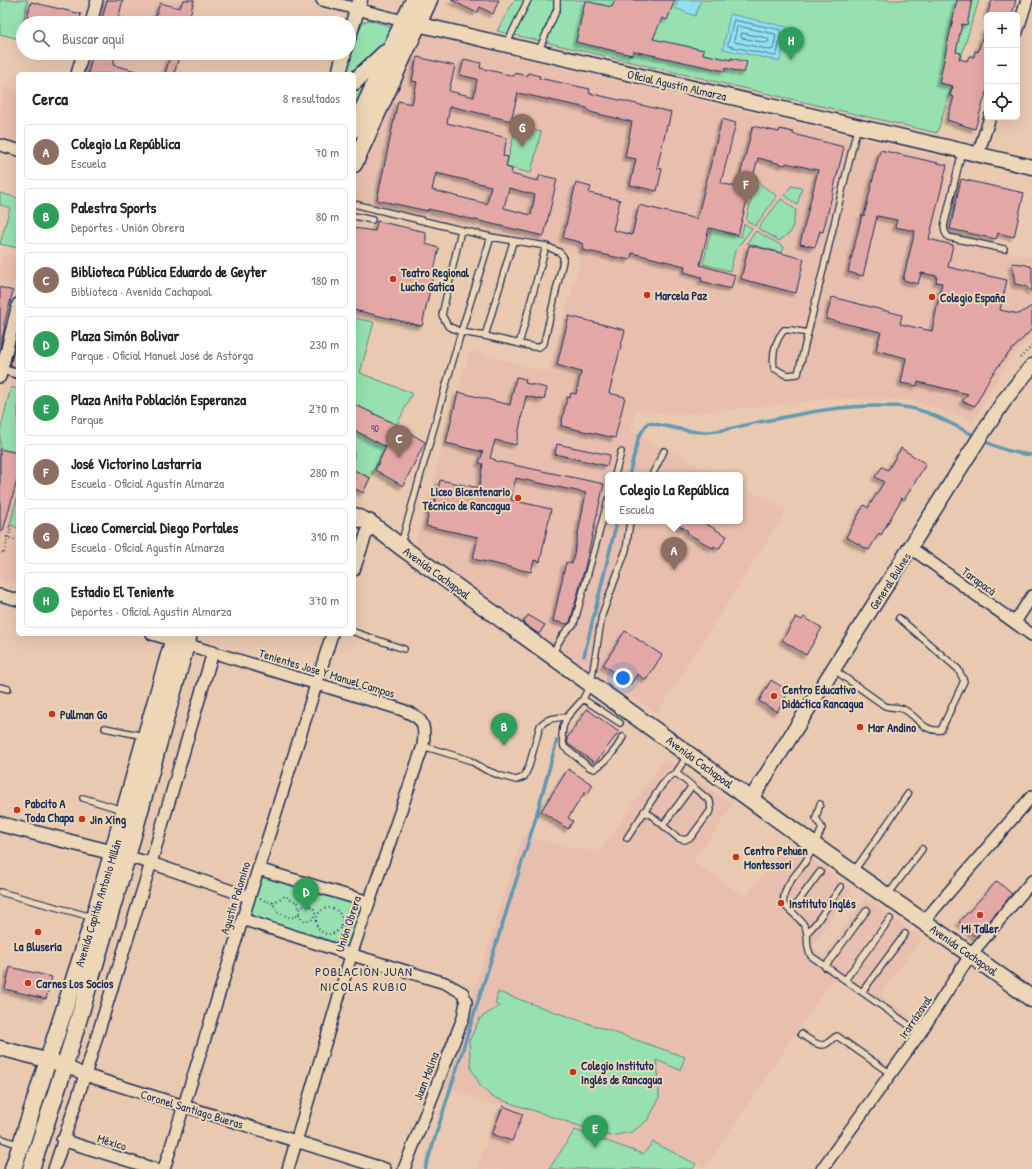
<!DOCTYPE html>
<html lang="es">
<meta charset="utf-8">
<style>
:root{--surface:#fff;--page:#f6f6f6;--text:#222;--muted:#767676;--line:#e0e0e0;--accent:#1a73e8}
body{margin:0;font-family:"Patrick Hand",sans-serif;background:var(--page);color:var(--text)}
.controls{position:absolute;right:12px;top:12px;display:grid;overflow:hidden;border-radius:6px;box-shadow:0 4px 16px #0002}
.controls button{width:36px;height:36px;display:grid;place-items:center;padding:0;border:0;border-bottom:1px solid var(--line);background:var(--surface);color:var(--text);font:20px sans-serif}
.you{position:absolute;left:623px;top:678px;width:14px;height:14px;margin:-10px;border:3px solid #fff;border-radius:50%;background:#1a73e8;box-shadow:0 0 0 6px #1a73e833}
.badge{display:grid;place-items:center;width:26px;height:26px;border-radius:50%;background:var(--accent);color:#fff;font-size:13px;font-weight:700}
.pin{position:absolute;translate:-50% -33px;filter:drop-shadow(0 1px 2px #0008)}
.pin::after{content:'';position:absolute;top:21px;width:14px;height:12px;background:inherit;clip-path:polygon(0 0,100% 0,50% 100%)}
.popup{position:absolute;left:605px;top:472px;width:138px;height:52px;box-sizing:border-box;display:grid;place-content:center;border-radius:6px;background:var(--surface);filter:drop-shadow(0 1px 3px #0005);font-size:13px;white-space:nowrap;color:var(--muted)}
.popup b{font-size:15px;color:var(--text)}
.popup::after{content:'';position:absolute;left:50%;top:100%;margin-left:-8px;border:8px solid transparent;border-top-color:var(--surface)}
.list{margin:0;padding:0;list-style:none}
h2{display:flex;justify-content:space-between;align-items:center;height:52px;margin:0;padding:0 16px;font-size:17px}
h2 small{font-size:13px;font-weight:400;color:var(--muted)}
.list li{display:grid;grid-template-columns:26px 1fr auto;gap:12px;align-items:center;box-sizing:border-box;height:56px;margin:0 8px 8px;padding:0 8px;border:1px solid var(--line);border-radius:6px}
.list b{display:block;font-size:15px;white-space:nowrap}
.list p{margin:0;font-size:13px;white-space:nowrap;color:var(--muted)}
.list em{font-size:13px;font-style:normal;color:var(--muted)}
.icon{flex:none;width:22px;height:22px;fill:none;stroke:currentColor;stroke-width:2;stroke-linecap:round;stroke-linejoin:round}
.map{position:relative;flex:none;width:1032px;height:1169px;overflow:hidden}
.search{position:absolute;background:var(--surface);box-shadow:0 4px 16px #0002;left:16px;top:16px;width:340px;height:44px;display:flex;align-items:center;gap:10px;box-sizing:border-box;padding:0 14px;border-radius:22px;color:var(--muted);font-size:15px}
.panel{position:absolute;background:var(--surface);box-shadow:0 4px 16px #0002;left:16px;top:72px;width:340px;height:564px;border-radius:6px}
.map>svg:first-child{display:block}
.built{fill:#e8bfae}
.green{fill:#97e0af;stroke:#598886}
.water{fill:#91e0ee;stroke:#6299b4}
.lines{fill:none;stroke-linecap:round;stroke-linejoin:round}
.shore{stroke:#4a7698;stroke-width:1}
.stream{stroke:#6299b4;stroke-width:3.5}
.building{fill:#e3a8a6;stroke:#1b2f5e;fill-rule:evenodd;filter:url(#shadow)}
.service-casing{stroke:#1b2f5e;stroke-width:8}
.pedestrian-casing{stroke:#1b2f5e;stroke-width:11}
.minor-casing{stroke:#1b2f5e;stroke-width:14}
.tertiary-casing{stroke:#1b2f5e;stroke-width:17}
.secondary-casing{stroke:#1b2f5e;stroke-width:19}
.path{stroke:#1b2f5e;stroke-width:2;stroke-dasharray:1 3;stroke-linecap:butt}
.service{stroke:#edd7b6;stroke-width:5.5}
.pedestrian{stroke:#edd7b6;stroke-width:8}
.minor{stroke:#edd7b6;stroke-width:11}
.tertiary{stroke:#edd7b6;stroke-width:14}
.secondary{stroke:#edd7b6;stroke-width:16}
.poi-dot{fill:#c8321e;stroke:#edd7b6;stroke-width:1.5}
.labels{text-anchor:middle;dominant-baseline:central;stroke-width:4;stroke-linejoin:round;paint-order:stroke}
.number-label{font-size:10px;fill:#4d4d70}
.street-label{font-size:12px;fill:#1b2f5e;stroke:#edd7b6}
.poi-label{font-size:12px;font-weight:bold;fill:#1b2f5e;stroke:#edd7b6;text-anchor:start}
.neighbourhood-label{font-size:13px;letter-spacing:1px;fill:#1b2f5e;stroke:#edd7b6}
</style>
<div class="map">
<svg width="1032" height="1169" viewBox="0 0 1032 1169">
<defs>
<filter id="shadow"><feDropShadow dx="-3.5" dy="3.5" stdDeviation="1" flood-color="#0004"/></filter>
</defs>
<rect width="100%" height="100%" fill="#eac9b1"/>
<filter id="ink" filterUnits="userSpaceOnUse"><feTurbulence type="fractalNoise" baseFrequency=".025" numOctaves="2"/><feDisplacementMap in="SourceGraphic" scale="8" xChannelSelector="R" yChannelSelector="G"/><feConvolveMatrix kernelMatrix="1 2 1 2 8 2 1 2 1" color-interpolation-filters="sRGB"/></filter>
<g filter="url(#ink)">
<path class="built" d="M103 0H197L191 23H97Z
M423 34 850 137 953 160 935 236 1013 254 1032 257V337L1009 360 973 420 911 400 825 398 807 402 676 415 636 410 631 432 718 475H608V521H740V486L787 510 657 713 575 661 415 545 470 350 548 372 582 255 354 200V185Z
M89 53H183L179 69 199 74H84Z
M5 87 18 91V145L0 141V105Z
M3 254 18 258V270L13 289 0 285V263Z
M0 449 18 453V584L0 580Z
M665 758 733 805 693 862 746 897 787 842 852 890 812 946 823 956 865 898 922 939 879 994 912 1018 907 1029 842 980 831 981 705 1168 653 1142 643 1154 576 1130 549 1169H476L501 1107 443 1087 523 836 599 853Z"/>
<path class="green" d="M0 0H28L19 39 0 34Z
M514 0H979L937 133 497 31Z
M369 20 389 26 392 32 387 46 354 74H345L362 23Z
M372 75 354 115V91Z
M516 126 541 132 531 173 506 167Z
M756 181 777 196 755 226 746 220Z
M791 186 802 188 797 205 785 195Z
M0 193 18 198V248L0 244 10 208 0 205Z
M781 199 796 210 791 232 779 241 758 228Z
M715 213 728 216 724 233 741 237 744 224 752 228 735 251 730 271 703 264Z
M756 231 784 247 782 253 747 243Z
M354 318 374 322 360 373 412 393 397 425 354 404Z
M11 387 18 389V453L0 449V431Z
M355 430 386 447 370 478 354 470Z
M18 494V528L10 525Z
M263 875 362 905 346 950 249 917Z
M498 992 685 1057 680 1070 656 1060 659 1078V1099L648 1120 632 1132 610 1136 492 1097 481 1087 471 1068 469 1041 480 1018 500 1006 495 1004Z
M575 1130 643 1154 653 1142 696 1164 693 1169H549Z"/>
<path class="water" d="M678 0H701L695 16 675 8Z
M730 14 787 27 780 61 723 49Z"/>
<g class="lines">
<path class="shore" d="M734 20 781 30 777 55 775 56 728 46V44Z
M738 26 775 34 776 35 773 49 771 50 735 42 734 40 737 27Z
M742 33 767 38 769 41 766 43 742 38 741 36Z"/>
<path class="stream" d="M982 440C1000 449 1012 453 1032 455
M629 475 639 436 648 423C667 425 686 433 705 432 726 432 744 424 765 421 804 413 842 405 882 406 889 406 897 406 904 407 930 410 953 425 977 437
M584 656 617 521
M425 1169 534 824 557 740"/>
</g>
<path class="building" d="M107 0H123L117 23H101Z
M183 0H194L188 23H154L160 3 180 8Z
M451 0H499L493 14 480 7 477 13Z
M615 0H675L667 20 662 18 653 39 704 50 703 54 731 60V58L747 62 744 73 725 68V71L633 51 632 55 576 42 585 1 612 7Z
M957 0H972L967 25 962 24 956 52 961 53 959 59 967 61 969 56 974 57 975 51 978 52 985 29 987 30V90L975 129 947 120 954 97 950 96 953 86 939 83Z
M992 0H1016L1012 15H987Z
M31 2 81 14 79 23H26Z
M93 53H109L108 55 115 57 113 65 136 71V74H88Z
M171 53H180L174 74H165Z
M417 57 455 66 449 91 474 97 477 79 460 75 464 59 481 63 480 68 514 76V73L527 76 528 73 540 76 539 78 590 89 589 93 671 112 668 126 667 125 657 168 662 169 657 191 630 185 636 159 625 157 632 122 590 112 587 108 518 93 511 121 450 106 447 123 507 138 503 156 508 157 506 167 512 169 511 174 538 181 540 175 557 179 544 236 428 209V211L377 200 398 101 412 104 417 82 412 81ZM436 173 491 186 487 204 432 190ZM509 188 535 195 531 215 504 208Z
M722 119 736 123 721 183 737 187 753 126 779 132 780 129 793 132V134L844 147 823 232 820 231 815 247 800 244 818 170 786 163 785 165 758 158 738 235 709 228 700 265 735 275 731 289 701 281 702 277 684 272 685 266 632 253 630 260 582 250 583 244 580 243V242L563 238 576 183 591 187 589 193 620 200 613 230 632 235 639 205 697 219Z
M880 150 947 165 929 239 953 245 948 267 1007 280 1000 310 1019 314 1032 306V329L1006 356 991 376 975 406 962 401 968 394 918 382 917 386 901 383 906 358 876 350 881 332 826 319 832 297 902 315 900 324 932 331 942 283 936 282 937 276 921 273 918 284 903 280 915 231 895 227 897 220 877 216 863 276 848 272 862 215 864 216Z
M961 179 1024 193 1014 237 998 233 996 239 950 229Z
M377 221 426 232V244L439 248 422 326 354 310V228L375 231Z
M749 245 804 259 796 293 741 279Z
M1012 263 1023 264 1032 267V292L1025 286 1015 284Z
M0 287 13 291 4 325 5 326 0 348Z
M569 316 625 330 609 393 625 397 615 438 561 426 567 397 570 398 571 393 576 394 581 372 557 365Z
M18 333V368L10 366Z
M516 377 526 379 525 383 547 388 544 400 526 396 516 445 495 440 490 458 496 460 495 461 604 484 585 567 570 622 567 624 553 621 566 562 572 564 586 493 516 478 511 500 551 509 540 562 534 560 531 572 473 559 478 537 426 526 431 502 435 503 440 480 479 488 483 464 479 463 483 452 446 443 458 392 510 405Z
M354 404 397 425 425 442 403 486 375 470 386 447 354 430Z
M557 444 610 455 607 466 555 454Z
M901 448 926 464 904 500 902 498 881 535 879 533 869 550 846 537 864 505 868 508 884 482 875 477 882 467 888 470Z
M0 449 18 453V477L3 531H0Z
M354 470 370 478 363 493 354 488Z
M672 521H701L727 536 719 549 714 546 713 548 687 533 688 531Z
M528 615 545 625 539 634 523 623Z
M796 617 802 620 804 617 822 628 806 655 782 640Z
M625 631 662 655 646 680 637 674 631 684 603 665Z
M771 680 789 691 777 712 759 701Z
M587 709 619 732 595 763 568 744 567 738Z
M568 769 593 785 588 793 585 792 568 818 573 821 568 829 541 811Z
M997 881 1012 894 976 937 959 922Z
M10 967 52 977 46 999 5 989Z
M503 1106 523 1114 512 1141 492 1134Z"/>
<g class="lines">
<g class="service-casing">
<path id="service" d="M506 45 528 0
M538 52 557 9V0
M962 151 944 226 945 232 948 237 1004 249
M354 204 461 230
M354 216 372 220
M808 333 791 330H784C775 341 772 355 774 368L786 375 798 374 854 141 858 126
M485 336 513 242
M519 344 546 246
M615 475 621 452
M652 475 664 451
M401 544 461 332 491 237 461 230 442 315 448 326 461 332 485 336 534 347H539L544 343 563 261V256L559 252 546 246 491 237
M354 632 404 649
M552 655C558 643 563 632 574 624L608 500
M833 669 885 706C891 708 899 707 903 709 918 716 923 733 941 730L964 681 958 669 899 618
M0 687 8 689
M583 699 620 723
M105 728 144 736
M623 737C616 750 608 761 594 769L589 767 564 747 562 736 563 727 567 717 583 699 591 683 602 615 626 550 630 521
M423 746 469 760 486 770 501 776 516 780 524 777 529 766 540 726C547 717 557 718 567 717
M676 773 692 786
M83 798 123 810
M820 804 816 818 822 828C818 838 813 849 807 859 798 875 781 885 784 905 792 913 806 922 807 934 808 943 806 947 811 956L920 1033
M644 811 652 816 678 838 685 840 691 837 711 810 710 801 692 786 663 825
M627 838 662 785 670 776 676 773 687 756
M854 871 908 794
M0 892 92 917
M887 896 922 849
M791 911 820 872
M807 933 816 923 841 887
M825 967 867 910
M845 980 890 919
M862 992 905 934
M801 1034C807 1038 819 1048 826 1044 830 1042 832 1038 837 1036L891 1074
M0 1138 19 1145"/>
</g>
<g class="pedestrian-casing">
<path id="pedestrian" d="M0 369 18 374"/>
</g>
<g class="minor-casing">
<path id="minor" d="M322 0 411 23
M91 23 97 0
M1017 32 1027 0
M77 74 83 53
M0 145 18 150
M978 154 990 117
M0 377 18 304
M911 548 1032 635
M354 570 370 523
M0 595 18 600
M1015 622 1032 596
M152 634 400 709C422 718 426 721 423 746L352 952 288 1169
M120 855 151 863 249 897
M258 869 369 902
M242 919 346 953 445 983 463 993 466 1002 463 1018 404 1169
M924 921 1032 796
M65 1065 85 1075 385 1169
M62 1140 155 1169
M54 1169 85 1075 151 863 213 652
M164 1169 332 634
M822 1169 920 1033 971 954 1032 881"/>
</g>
<g class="tertiary-casing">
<path id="tertiary" d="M417 24 1032 167
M349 36 360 0
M339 74 344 53
M751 799 982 434 1006 398 1032 366
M0 824 114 853
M0 1048 65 1065"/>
</g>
<g class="secondary-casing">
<path id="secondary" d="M354 82 385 53
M354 129 391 48 414 0
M354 164 429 0
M354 516 370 523 400 546C539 646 676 746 815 846 887 897 960 946 1032 999
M13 1169 94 917 175 634
M31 1169 65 1065 127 857 189 634"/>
</g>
<path class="path" d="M1020 358 1032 346
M16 453 18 444
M6 537 18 541
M2 552 4 554 11 527 8 526
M260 899 273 903 277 912 291 918 299 915
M273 903 285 896 298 903 299 909
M299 913a8 8 0 1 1 16 0a8 8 0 1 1-16 0Z
M309 905 312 897
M316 921a13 13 0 1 1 26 0a13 13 0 1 1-26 0Z
M340 926 349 929"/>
<use href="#service" class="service"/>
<use href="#pedestrian" class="pedestrian"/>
<use href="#minor" class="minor"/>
<use href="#tertiary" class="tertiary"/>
<use href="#secondary" class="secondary"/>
</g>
</g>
<g class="poi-dot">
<circle cx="393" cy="279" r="4"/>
<circle cx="647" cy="295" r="4"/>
<circle cx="932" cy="297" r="4"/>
<circle cx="518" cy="498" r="4"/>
<circle cx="774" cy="696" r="4"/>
<circle cx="52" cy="714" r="4"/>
<circle cx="860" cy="727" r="4"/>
<circle cx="17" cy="810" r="4"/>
<circle cx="82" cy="819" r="4"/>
<circle cx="736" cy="857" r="4"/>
<circle cx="781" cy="903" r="4"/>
<circle cx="980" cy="915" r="4"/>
<circle cx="38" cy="932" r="4"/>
<circle cx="28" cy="983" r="4"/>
<circle cx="573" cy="1072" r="4"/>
</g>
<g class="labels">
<g class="number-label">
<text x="375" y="428">90</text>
</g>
<g class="street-label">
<text transform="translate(677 85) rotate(13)">Oficial Agustín Almarza</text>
<text transform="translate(437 573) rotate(36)">Avenida Cachapoal</text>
<text transform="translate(890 581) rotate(-57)">General Bulnes</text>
<text transform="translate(979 581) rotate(36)">Tarapacá</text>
<text transform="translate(327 673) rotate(17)">Tenientes Jose Y Manuel Campos</text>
<text transform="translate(700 762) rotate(36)">Avenida Cachapoal</text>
<text transform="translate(235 898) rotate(-73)">Agustín Palomino</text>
<text transform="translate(98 903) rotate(-73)">Avenida Capitán Antonio Millán</text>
<text transform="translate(348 924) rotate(-72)">Unión Obrera</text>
<text transform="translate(964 950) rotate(35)">Avenida Cachapoal</text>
<text transform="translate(915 1017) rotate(-56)">Irarrázaval</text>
<text transform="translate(426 1076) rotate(-69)">Juan Molina</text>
<text transform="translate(192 1109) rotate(17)">Coronel Santiago Bueras</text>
<text transform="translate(112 1142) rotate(17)">México</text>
</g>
<g class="poi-label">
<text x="401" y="272">Teatro Regional<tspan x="401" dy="14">Lucho Gatica</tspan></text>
<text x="655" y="295">Marcela Paz</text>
<text x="940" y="297">Colegio España</text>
<text x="510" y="491" text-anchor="end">Liceo Bicentenario<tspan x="510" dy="14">Técnico de Rancagua</tspan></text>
<text x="782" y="689">Centro Educativo<tspan x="782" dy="14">Didáctica Rancagua</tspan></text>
<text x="60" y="714">Pullman Go</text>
<text x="868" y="727">Mar Andino</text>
<text x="25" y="803">Pabcito A<tspan x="25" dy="14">Toda Chapa</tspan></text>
<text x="90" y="819">Jin Xing</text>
<text x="744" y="850">Centro Pehuen<tspan x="744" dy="14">Montessori</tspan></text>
<text x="789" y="903">Instituto Inglés</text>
<text x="980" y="928" text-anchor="middle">Mi Taller</text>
<text x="38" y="946" text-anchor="middle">La Blusería</text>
<text x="36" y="983">Carnes Los Socios</text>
<text x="581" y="1065">Colegio Instituto<tspan x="581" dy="14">Inglés de Rancagua</tspan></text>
</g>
<g class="neighbourhood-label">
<text x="364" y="971">POBLACIÓN JUAN<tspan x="364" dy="15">NICOLAS RUBIO</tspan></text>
</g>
</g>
</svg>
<div class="controls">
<button>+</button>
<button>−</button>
<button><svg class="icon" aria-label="locate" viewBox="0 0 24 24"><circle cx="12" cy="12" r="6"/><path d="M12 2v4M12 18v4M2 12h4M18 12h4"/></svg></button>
</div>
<div class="you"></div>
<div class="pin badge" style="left:674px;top:570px;background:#8d6e63">A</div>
<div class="popup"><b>Colegio La República</b>Escuela</div>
<div class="pin badge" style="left:504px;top:746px;background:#2e9e5b">B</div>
<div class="pin badge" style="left:399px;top:458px;background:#8d6e63">C</div>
<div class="pin badge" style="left:306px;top:911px;background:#2e9e5b">D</div>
<div class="pin badge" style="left:595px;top:1148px;background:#2e9e5b">E</div>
<div class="pin badge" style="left:746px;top:204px;background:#8d6e63">F</div>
<div class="pin badge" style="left:522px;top:147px;background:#8d6e63">G</div>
<div class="pin badge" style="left:791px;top:60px;background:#2e9e5b">H</div>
<div class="search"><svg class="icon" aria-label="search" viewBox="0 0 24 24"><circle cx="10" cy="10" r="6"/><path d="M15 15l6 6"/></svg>Buscar aquí</div>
<section class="panel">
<h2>Cerca<small>8 resultados</small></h2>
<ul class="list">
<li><span class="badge" style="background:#8d6e63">A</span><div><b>Colegio La República</b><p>Escuela</p></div><em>70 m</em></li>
<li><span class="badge" style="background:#2e9e5b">B</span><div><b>Palestra Sports</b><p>Deportes · Unión Obrera</p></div><em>80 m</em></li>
<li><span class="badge" style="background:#8d6e63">C</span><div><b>Biblioteca Pública Eduardo de Geyter</b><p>Biblioteca · Avenida Cachapoal</p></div><em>180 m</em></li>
<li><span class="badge" style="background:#2e9e5b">D</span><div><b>Plaza Simón Bolivar</b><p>Parque · Oficial Manuel José de Astorga</p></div><em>230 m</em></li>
<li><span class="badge" style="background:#2e9e5b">E</span><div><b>Plaza Anita Población Esperanza</b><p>Parque</p></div><em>270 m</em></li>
<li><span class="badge" style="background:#8d6e63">F</span><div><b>José Victorino Lastarria</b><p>Escuela · Oficial Agustín Almarza</p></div><em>280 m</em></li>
<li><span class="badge" style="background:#8d6e63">G</span><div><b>Liceo Comercial Diego Portales</b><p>Escuela · Oficial Agustín Almarza</p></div><em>310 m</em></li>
<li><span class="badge" style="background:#2e9e5b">H</span><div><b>Estadio El Teniente</b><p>Deportes · Oficial Agustín Almarza</p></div><em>370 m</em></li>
</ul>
</section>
</div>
